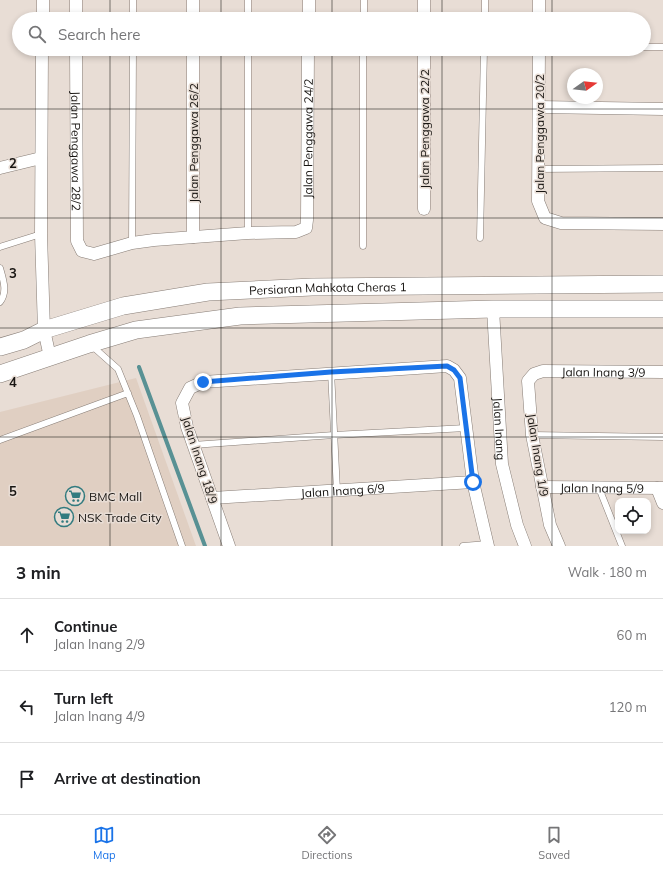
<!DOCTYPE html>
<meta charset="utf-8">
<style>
:root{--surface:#fff;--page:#f2f2f2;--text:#202124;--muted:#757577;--line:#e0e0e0;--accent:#1a73e8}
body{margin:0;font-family:Mulish,sans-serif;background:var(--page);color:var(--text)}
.controls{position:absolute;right:12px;bottom:12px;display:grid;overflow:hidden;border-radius:8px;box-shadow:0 2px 6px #0003}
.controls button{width:36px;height:36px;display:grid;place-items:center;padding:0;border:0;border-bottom:1px solid var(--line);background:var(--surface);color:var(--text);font:20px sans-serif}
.compass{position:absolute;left:567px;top:68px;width:36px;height:36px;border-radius:50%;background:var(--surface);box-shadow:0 2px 6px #0003;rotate:75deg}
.stop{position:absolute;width:12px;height:12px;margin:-9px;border:3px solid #1a73e8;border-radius:50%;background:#fff}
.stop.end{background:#1a73e8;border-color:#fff;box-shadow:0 1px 4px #0008}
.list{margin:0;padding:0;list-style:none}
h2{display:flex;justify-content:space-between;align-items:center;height:52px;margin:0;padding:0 16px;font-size:17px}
h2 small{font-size:13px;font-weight:400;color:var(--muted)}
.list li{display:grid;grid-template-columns:26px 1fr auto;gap:12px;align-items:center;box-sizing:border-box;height:72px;padding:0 16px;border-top:1px solid var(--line)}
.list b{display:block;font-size:15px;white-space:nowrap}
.list p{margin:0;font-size:13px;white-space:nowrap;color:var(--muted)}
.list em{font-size:13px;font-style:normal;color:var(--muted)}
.icon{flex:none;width:22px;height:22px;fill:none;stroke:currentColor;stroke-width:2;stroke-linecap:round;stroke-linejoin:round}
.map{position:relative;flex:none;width:663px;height:546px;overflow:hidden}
.search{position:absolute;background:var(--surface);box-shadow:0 2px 6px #0003;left:12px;right:12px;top:12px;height:44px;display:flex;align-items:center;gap:10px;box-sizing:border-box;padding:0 14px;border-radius:22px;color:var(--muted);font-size:15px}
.sheet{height:268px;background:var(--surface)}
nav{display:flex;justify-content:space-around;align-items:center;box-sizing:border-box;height:56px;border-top:1px solid var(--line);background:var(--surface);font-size:11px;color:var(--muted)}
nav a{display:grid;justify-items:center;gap:2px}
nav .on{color:var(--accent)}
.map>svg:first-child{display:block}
.built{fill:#e0cfc2}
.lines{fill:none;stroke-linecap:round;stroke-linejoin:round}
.stream{stroke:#589194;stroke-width:4}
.service-casing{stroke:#877d76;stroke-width:7}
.minor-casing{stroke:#877d76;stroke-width:13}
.secondary-casing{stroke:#877d76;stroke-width:18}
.service{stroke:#fff;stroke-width:6}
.minor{stroke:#fff;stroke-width:12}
.secondary{stroke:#fff;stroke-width:17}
.route{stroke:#1a73e8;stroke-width:5}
.grid{fill:none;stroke:#181512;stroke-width:1;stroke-opacity:0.55}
.labels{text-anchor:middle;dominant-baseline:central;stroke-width:3;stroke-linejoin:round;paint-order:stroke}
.street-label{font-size:12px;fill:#181512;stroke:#e8ddd5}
.poi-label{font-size:12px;fill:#181512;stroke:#e8ddd5;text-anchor:start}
.grid-label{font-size:13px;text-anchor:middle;font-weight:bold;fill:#181512;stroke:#e8ddd5;stroke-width:3;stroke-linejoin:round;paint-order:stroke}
</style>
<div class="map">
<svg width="663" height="546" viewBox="0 0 663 546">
<rect width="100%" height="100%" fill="#e8ddd5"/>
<path class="built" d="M136 378 196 546H0V412Z"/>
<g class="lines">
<path class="stream" d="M139 367 205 546"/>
<g class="service-casing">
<path id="service" d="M133 19V0
M248 19V0
M364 19V0
M485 19V0
M644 47H663
M539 169 663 168
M248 233V49
M480 238 484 49
M132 243 133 49
M363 246V49
M0 247 41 234
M0 268C3 279 8 292 0 302
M91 345 118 369 137 416 182 546
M331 372 337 491
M532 435 663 437
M0 440 128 393
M193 445 334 435 466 428
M599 488 622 546
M463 546 488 544"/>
</g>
<g class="minor-casing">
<g id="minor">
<path d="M76 0V19"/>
<path d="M193 0V19"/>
<path d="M424 0V19"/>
<path d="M43 19V0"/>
<path d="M309 19V0"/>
<path d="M539 19V0"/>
<path d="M42 49 41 234 44 330 50 357"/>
<path id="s1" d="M76 49 77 241 82 251 94 254 132 243 154 240 248 233 296 232 306 228 307 220 308 49"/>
<path d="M424 49V209"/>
<path d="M539 49 538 201 545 218 561 223 663 224"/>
<path d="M539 107 663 109"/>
<path d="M0 168 41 158"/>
<path d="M193 237V49"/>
<path id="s2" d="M493 309 502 464 517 525 525 546"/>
<path id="s3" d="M542 487 663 488"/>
<path d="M657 488 663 503"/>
<path id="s4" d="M212 498 473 482"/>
<path d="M229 546 187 427 182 403 190 388 203 382 447 366 454 370 460 378 473 482 488 546"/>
<path id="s5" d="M559 546 550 525 532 435 528 381 534 374 543 371 663 372"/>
</g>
</g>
<g class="secondary-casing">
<g id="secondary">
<path id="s6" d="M0 347 24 340 44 330 123 306 208 292 312 287 663 284"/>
<path d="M0 374 89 344 136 330 240 316 493 309H663"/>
</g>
</g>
<use href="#service" class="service"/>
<use href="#minor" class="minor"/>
<use href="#secondary" class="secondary"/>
</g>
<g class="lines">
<path class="route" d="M203 382 331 372 447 366 454 370 460 378 473 482"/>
</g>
<path class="grid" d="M110 0V19M221 0V19M332 0V19M442 0V19M552 0V19M110 49V546M221 49V546M332 49V546M442 49V546M552 49V546M0 109H663M0 218H663M0 328H663M0 437H663"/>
<defs>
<g id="supermarket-ring" transform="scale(1)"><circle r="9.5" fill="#e8ddd5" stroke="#327b7f" stroke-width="1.5"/><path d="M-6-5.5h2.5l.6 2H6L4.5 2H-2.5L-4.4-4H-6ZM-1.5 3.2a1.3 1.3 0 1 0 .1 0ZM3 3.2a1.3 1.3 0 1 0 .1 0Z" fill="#327b7f"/></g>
</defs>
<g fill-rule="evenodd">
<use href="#supermarket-ring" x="75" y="496"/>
<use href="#supermarket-ring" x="64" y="517"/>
</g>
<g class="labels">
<g class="street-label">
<text transform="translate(424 129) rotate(-90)">Jalan Penggawa 22/2</text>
<text transform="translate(539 134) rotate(-90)">Jalan Penggawa 20/2</text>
<text stroke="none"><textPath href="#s1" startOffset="520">Jalan Penggawa 24/2</textPath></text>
<text transform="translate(193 143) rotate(-90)">Jalan Penggawa 26/2</text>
<text stroke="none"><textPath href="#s1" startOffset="102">Jalan Penggawa 28/2</textPath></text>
<text stroke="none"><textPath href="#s6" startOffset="336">Persiaran Mahkota Cheras 1</textPath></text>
<text stroke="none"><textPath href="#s5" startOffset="248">Jalan Inang 3/9</textPath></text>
<text stroke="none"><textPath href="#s2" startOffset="120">Jalan Inang</textPath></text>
<text transform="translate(538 455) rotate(81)">Jalan Inang 1/9</text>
<text transform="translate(200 460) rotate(72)">Jalan Inang 18/9</text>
<text stroke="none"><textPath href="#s3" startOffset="60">Jalan Inang 5/9</textPath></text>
<text stroke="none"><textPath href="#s4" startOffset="131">Jalan Inang 6/9</textPath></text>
</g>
<g class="poi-label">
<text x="89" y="496">BMC Mall</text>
<text x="78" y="517">NSK Trade City</text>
</g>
</g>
<g class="grid-label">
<text x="13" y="168">2</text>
<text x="13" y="278">3</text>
<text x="13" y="387">4</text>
<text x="13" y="496">5</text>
</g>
</svg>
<div class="controls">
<button><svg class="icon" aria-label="locate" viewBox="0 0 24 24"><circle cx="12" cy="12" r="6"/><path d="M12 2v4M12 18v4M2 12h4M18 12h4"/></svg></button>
</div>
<svg class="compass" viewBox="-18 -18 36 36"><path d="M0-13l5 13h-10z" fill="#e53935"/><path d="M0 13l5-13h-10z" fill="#757577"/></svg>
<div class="stop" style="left:473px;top:482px"></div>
<div class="stop end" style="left:203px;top:382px"></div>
<div class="search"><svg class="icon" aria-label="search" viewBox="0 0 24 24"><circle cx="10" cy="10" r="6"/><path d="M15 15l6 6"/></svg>Search here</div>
</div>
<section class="sheet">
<h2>3 min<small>Walk · 180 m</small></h2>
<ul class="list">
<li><svg class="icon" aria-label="ahead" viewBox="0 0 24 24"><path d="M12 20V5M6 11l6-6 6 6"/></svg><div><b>Continue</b><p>Jalan Inang 2/9</p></div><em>60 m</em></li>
<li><svg class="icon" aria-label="left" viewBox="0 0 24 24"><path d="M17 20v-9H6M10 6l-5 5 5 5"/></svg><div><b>Turn left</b><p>Jalan Inang 4/9</p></div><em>120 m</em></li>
<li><svg class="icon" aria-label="arrive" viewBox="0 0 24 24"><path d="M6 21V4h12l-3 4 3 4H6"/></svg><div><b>Arrive at destination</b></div></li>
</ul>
</section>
<nav>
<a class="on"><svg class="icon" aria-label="map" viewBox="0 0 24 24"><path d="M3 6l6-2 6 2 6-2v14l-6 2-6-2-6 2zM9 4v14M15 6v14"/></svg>Map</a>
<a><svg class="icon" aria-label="directions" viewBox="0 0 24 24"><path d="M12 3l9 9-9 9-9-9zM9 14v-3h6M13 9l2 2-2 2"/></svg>Directions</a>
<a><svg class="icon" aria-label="saved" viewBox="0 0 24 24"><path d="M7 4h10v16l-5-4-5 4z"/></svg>Saved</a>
</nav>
